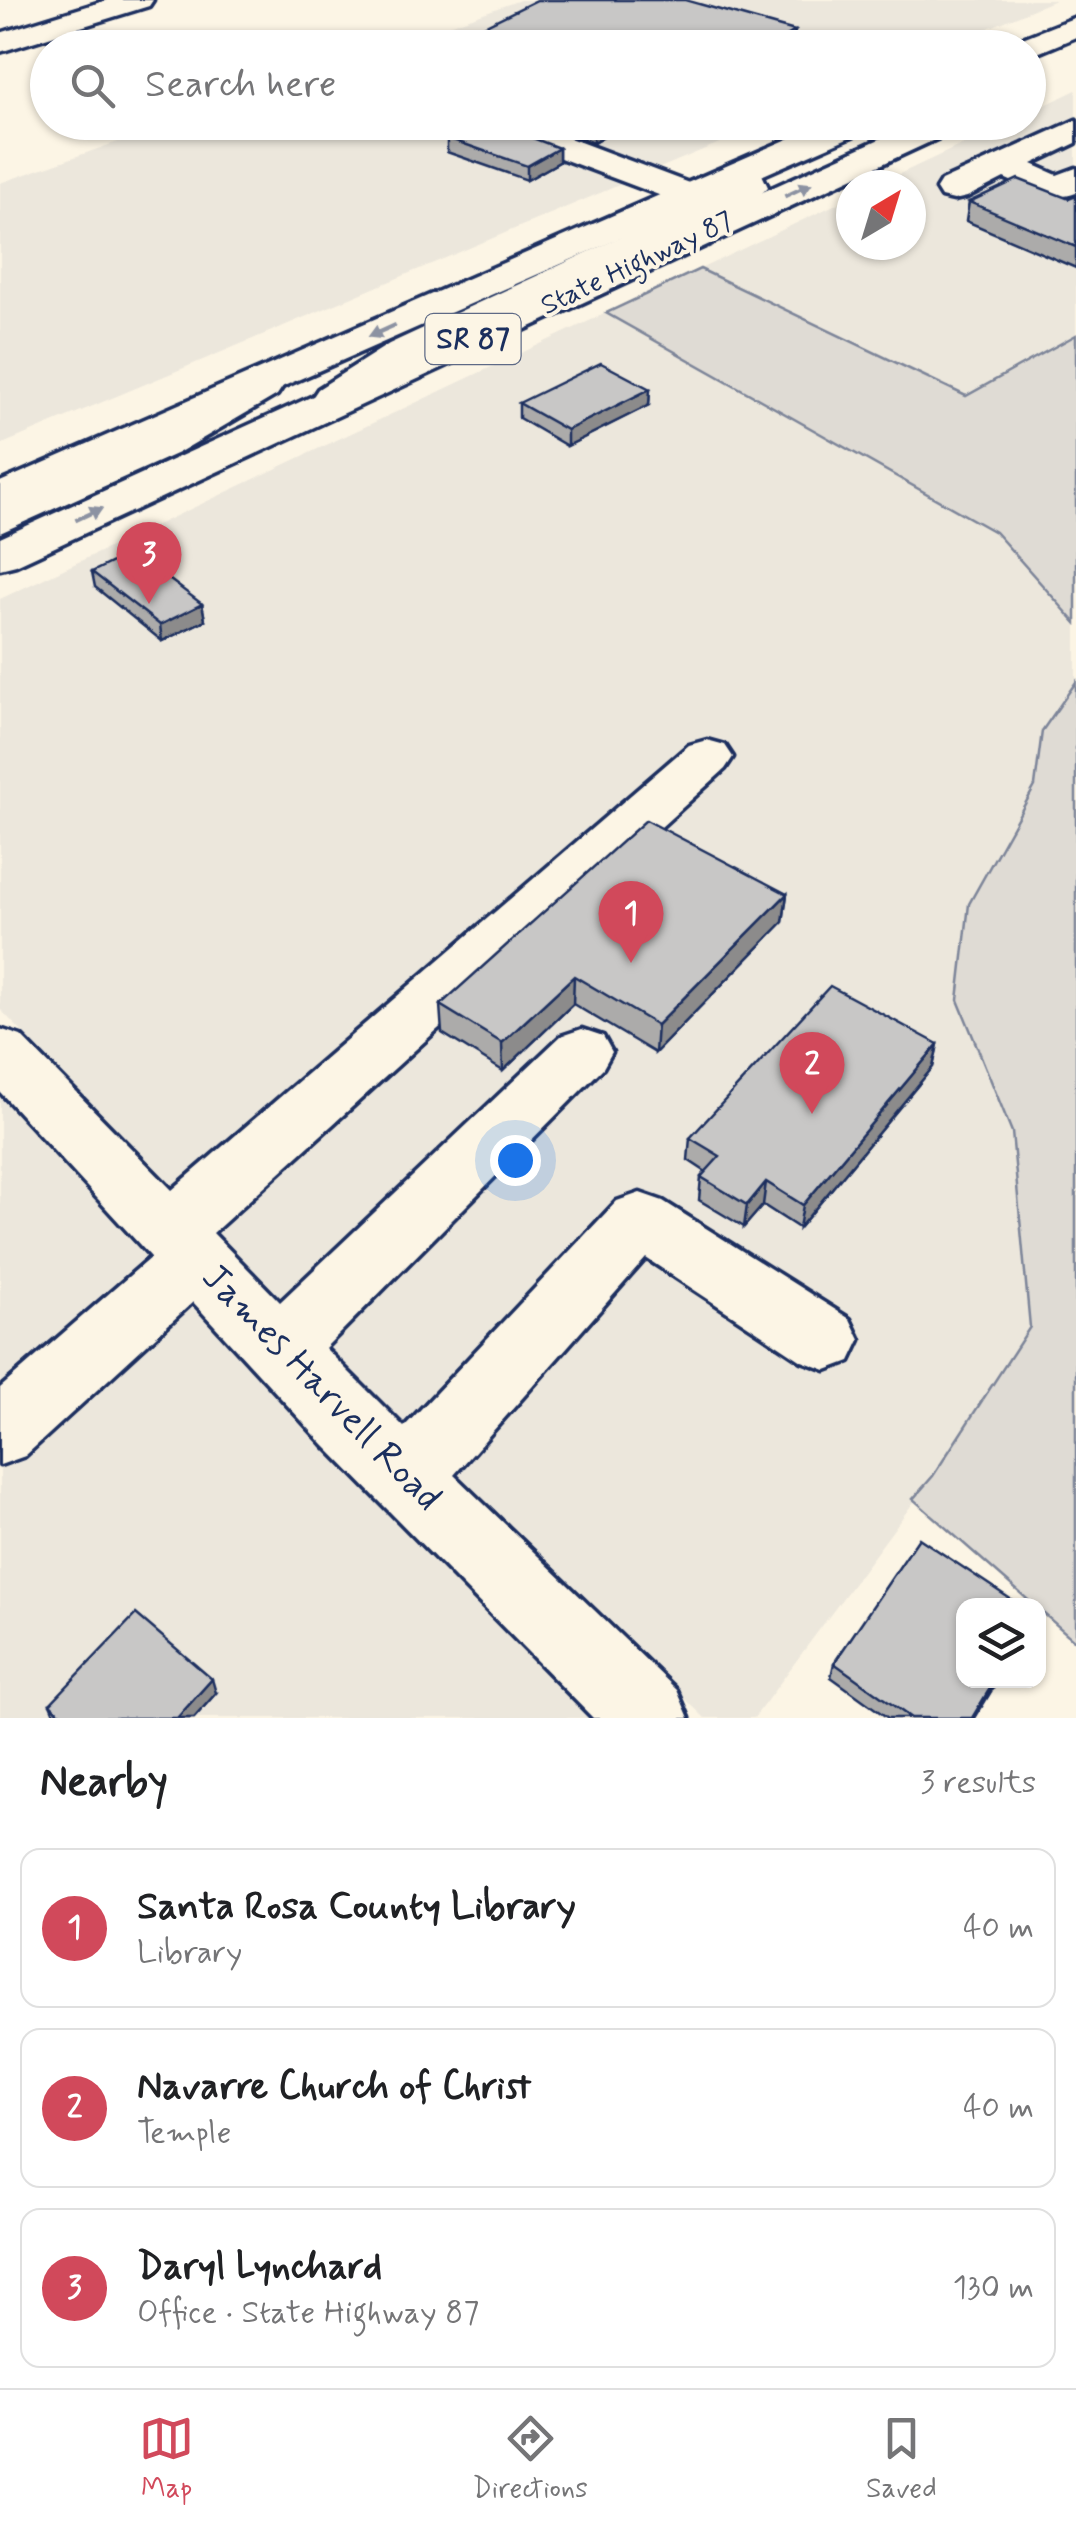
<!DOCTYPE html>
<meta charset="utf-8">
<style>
:root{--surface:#fff;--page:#f6f6f6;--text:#202124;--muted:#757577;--line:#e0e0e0;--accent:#d1495b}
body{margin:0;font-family:Mynerve,sans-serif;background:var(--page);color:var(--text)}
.controls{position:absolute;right:30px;bottom:30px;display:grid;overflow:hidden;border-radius:20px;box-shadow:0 2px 8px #0004}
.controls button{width:90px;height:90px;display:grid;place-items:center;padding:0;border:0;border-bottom:2px solid var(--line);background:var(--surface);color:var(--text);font:50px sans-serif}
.compass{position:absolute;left:836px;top:170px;width:90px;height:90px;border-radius:50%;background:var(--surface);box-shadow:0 2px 8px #0004;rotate:38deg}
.you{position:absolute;left:515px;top:1160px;width:35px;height:35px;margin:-25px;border:8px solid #fff;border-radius:50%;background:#1a73e8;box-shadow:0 0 0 15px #1a73e833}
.badge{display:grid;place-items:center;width:65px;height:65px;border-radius:50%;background:var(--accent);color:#fff;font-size:32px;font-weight:700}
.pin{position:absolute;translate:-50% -82px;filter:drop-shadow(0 2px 5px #0008)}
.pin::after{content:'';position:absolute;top:52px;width:35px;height:30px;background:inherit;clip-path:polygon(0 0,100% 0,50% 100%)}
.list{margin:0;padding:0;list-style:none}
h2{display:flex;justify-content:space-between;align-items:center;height:130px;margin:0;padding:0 40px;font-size:42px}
h2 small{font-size:32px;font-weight:400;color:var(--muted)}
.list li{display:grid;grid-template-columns:65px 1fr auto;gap:30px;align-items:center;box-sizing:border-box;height:160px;margin:0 20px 20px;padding:0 20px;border:2px solid var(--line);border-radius:20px}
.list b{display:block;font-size:38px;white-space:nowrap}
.list p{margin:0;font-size:32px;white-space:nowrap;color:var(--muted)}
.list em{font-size:32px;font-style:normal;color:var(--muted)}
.icon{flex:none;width:55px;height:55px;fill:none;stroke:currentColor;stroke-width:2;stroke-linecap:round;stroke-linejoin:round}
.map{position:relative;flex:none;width:1076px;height:1718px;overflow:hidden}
.search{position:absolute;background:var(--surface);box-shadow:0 2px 8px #0004;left:30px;right:30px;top:30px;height:110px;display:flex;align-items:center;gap:25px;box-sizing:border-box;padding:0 35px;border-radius:55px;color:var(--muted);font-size:38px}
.sheet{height:670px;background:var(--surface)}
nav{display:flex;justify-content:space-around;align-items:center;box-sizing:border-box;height:140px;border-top:2px solid var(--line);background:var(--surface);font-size:28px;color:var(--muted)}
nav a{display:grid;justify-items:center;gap:5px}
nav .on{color:var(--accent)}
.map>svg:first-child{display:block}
.built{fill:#ece7dc}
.green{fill:#dfdbd4;stroke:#7d8599;stroke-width:2.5}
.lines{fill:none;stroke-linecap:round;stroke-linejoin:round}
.minor-casing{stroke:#1b2f5e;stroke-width:7}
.highway-casing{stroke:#1b2f5e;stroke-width:7}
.minor{fill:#fcf5e5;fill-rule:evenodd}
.highway{fill:#fcf5e5;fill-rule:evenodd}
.wall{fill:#acabaa;stroke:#1b2f5e;stroke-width:2.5}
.shaded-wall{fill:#8c8b8b;stroke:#1b2f5e;stroke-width:2.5}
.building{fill:#c8c7c6;stroke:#1b2f5e;stroke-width:2.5}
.oneway{fill:#8c92a2}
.labels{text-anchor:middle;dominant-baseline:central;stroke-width:8;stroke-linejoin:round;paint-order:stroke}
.far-street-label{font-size:28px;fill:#1b2f5e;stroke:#fcf5e5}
.shield{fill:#fcf5e5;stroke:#5e6a86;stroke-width:2.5}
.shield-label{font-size:30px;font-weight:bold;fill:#1b2f5e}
.near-street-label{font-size:38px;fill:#1b2f5e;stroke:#fcf5e5}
</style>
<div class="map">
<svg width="1076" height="1718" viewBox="0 0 1076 1718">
<rect width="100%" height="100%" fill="#fcf5e5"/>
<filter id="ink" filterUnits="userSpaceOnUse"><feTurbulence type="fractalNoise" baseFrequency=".01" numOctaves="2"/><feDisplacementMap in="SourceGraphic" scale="20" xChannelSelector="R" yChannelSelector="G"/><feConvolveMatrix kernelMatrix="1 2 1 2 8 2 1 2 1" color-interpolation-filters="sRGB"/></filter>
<g filter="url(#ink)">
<path class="built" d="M520 0H1055L943 47 385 48Z
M1076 90V335L966 396 700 269 851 197V245H911V185H876L1008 123 1028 122 1029 113Z
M172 123H767L0 445V183Z
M606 313 995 532 1076 623V682L1042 731 1035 786 969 904 958 1000 1012 1132 1030 1327 933 1476 754 1718H705L375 1398 0 1009V599Z
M0 1096 322 1444 594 1718H0Z"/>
<path class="green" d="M700 269 966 396 1076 335V623L995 532 606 313Z
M1076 682V1642L913 1499 933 1476 1030 1327 1012 1132 958 1000 969 904 1035 786 1042 731Z"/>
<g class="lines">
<g class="minor-casing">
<path id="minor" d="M107 0H153L149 6 0 52V33Z
M1076 120V143L1032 164 1057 175 1076 168V193C1051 203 1028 188 1004 178L967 197 954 200 941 197 936 189 941 181Z
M479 122H527L702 188 705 198 731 184 728 171 733 164 745 161 757 164 768 187 750 205 417 362 348 407 333 410 318 407 312 398 318 389 389 344 688 206 483 129Z
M262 374 277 377 283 386 277 395 178 453 0 533V502L148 435 247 377Z
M707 740 725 745 733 757 725 769 213 1233 280 1302 561 1036 582 1029 603 1036 612 1052 603 1068 325 1348 404 1427 617 1201 640 1193 663 1201 850 1319 860 1340 850 1361 826 1370 802 1361 646 1258 454 1475 677 1690 689 1718H593L323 1444 193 1302 25 1456 0 1465V1388L151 1257 0 1092V1029L21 1036 172 1190 689 745Z"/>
</g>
<g class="highway-casing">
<path id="highway" d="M1076 17V37L1028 57V48H1011L1015 41Z
M827 122H872L868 129 0 511V482Z
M917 122H962L958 129 16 565 0 569V538Z"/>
</g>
<use href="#minor" class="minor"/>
<use href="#highway" class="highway"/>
</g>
<path class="wall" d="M539 122H663L643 134 621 127 593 143Z
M447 138 559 148V162L527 180 447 152Z
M1076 196V268L966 221 969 202 1069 199Z
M650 389 649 405 567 446 519 418V403Z
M92 572 202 604 205 620 162 641 95 587Z
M787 894 783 922 655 1053 573 1004 503 1071 442 1033 440 1005Z
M938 1044 933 1067 799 1228 763 1205 744 1227 699 1200 701 1177 706 1172 688 1160 690 1138Z
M834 1663 975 1718H888L831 1677Z
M216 1693 194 1718H56L50 1704Z"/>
<path class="shaded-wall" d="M795 31 793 48H766Z
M596 122H621V127L593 143V124Z
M643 122H663L643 134Z
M559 148V162L527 180V166Z
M650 389 649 405 567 446V430Z
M202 604 205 620 162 641 160 625Z
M787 894 783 922 655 1053 657 1025Z
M574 976 573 1004 503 1071 502 1043Z
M938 1044 933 1067 799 1228 803 1205Z
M766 1182 763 1205 744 1227 747 1205Z
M212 1679 216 1693 194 1718H177Z
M995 1680H998L975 1718H972Z"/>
<path class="building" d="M537 0H685L795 31 766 48H439Z
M476 122H491L559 148 527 166 447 138Z
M1018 179 1069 199 1076 196V247L969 202Z
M601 363 650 389 567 430 519 403Z
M133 552 202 604 160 625 92 572Z
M646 820 787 894 657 1025 574 976 502 1043 440 1005Z
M830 986 938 1044 803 1205 766 1182 747 1205 701 1177 720 1156 690 1138Z
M919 1538 1021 1606H964V1680H995L972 1718H911L834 1663Z
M136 1614 212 1679 177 1718H65L50 1704Z"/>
<defs><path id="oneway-solid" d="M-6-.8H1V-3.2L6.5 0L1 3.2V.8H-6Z" transform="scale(2.5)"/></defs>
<g class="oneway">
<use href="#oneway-solid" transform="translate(798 190) rotate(-25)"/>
<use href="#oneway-solid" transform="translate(382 331) rotate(156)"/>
<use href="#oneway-solid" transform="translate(89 514) rotate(-25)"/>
</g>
</g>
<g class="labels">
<g class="far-street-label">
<text transform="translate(637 264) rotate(-25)">State Highway 87</text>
</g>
<rect class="shield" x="425.5" y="314" width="95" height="50" rx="8"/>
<g class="shield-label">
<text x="473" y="339">SR 87</text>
</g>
<g class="near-street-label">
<text transform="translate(321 1388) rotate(46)">James Harvell Road</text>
</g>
</g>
</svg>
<div class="controls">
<button><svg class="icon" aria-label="layers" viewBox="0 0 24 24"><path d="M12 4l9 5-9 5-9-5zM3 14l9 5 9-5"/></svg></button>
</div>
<svg class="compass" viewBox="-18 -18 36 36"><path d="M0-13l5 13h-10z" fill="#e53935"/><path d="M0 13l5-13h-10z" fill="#757577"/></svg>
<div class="you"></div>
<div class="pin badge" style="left:631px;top:963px">1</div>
<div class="pin badge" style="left:812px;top:1114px">2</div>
<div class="pin badge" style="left:149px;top:604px">3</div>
<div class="search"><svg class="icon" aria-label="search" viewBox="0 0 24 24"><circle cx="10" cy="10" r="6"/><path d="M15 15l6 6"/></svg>Search here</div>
</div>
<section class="sheet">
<h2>Nearby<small>3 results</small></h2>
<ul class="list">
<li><span class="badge">1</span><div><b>Santa Rosa County Library</b><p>Library</p></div><em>40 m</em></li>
<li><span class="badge">2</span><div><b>Navarre Church of Christ</b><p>Temple</p></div><em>40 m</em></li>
<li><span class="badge">3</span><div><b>Daryl Lynchard</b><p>Office · State Highway 87</p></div><em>130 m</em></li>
</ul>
</section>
<nav>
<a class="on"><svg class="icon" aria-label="map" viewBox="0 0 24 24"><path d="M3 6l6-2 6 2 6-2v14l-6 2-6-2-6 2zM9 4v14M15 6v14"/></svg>Map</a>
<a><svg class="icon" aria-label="directions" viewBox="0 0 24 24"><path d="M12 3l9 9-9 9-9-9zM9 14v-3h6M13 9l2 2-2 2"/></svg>Directions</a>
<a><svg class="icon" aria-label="saved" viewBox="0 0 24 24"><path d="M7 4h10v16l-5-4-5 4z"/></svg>Saved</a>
</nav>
